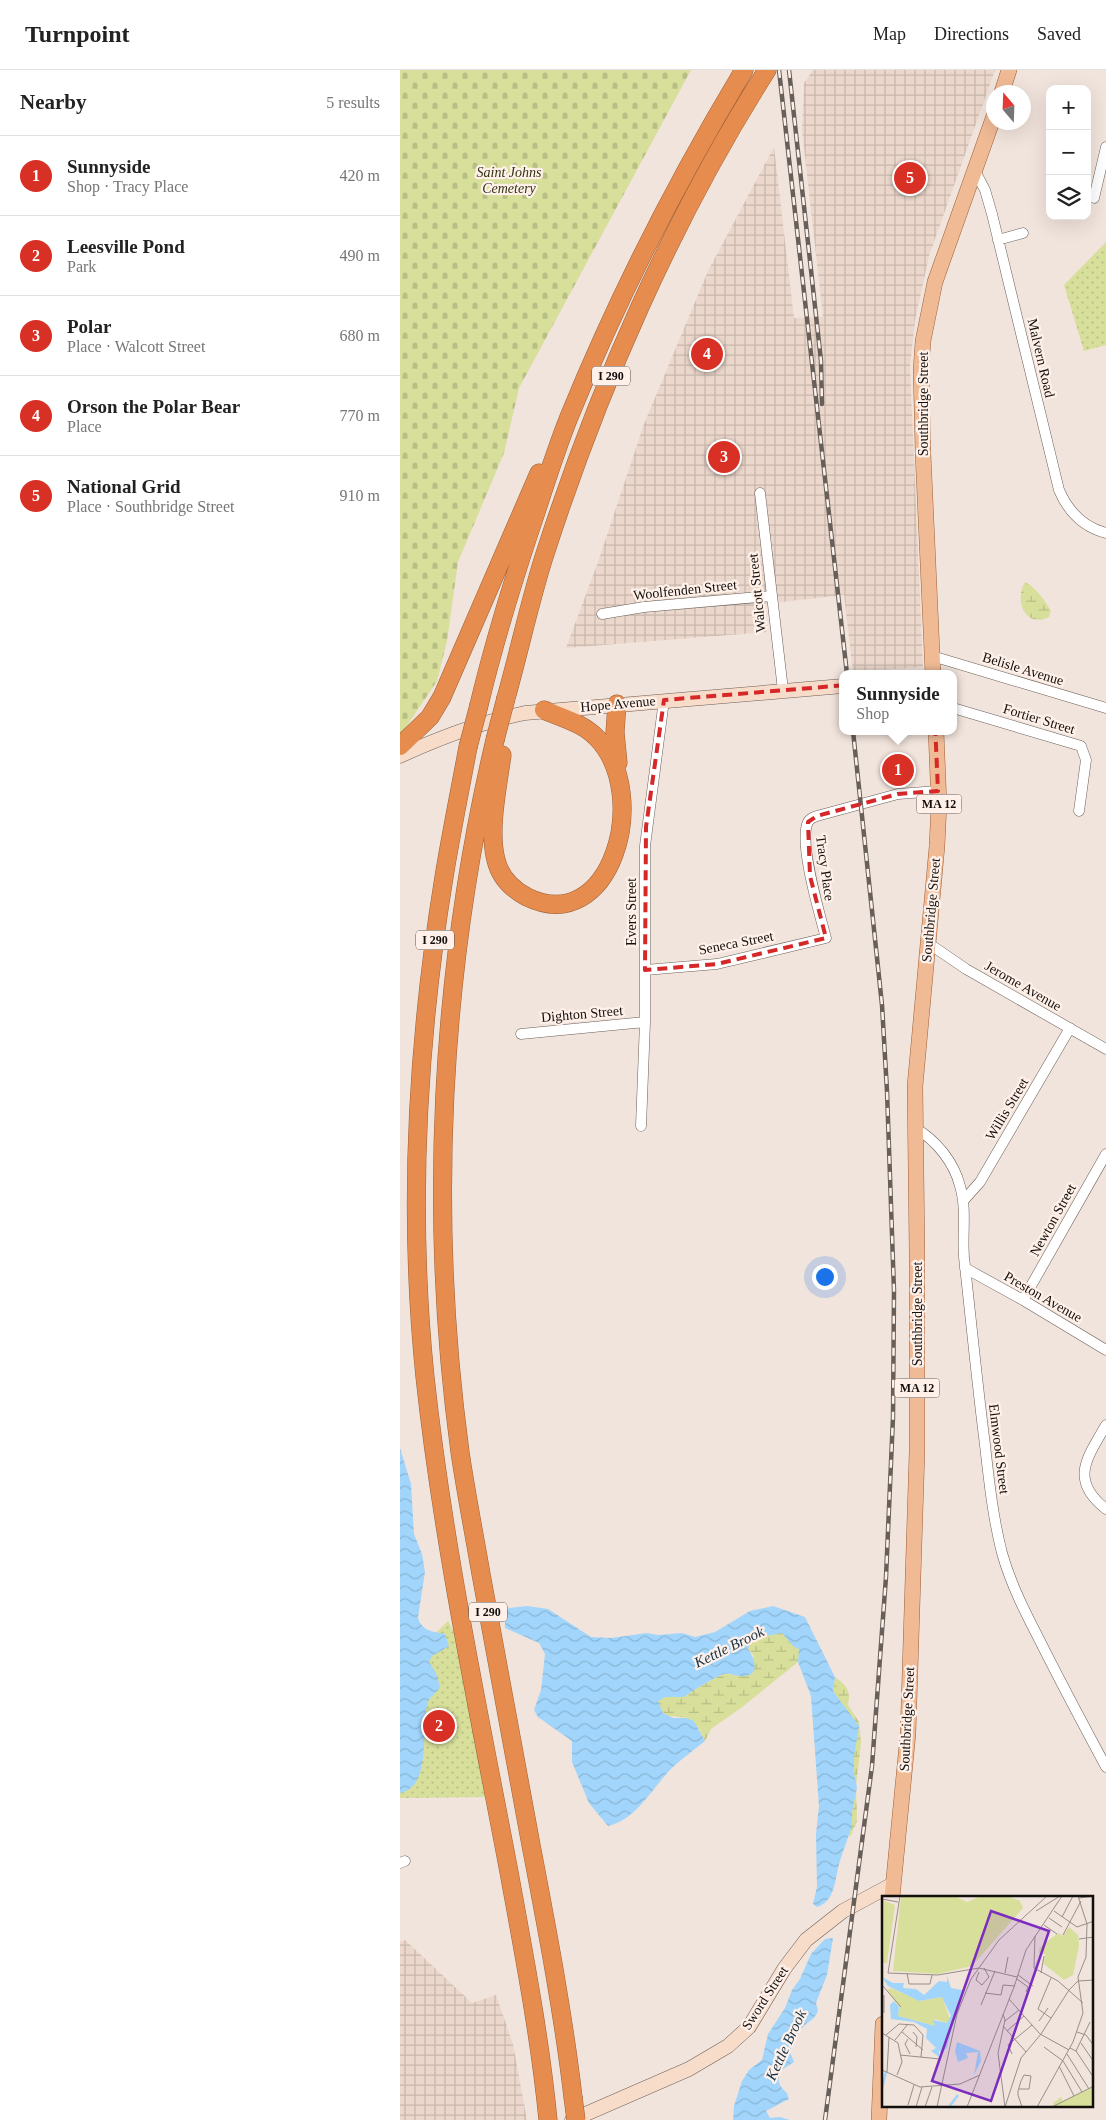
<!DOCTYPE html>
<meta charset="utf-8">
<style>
:root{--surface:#fff;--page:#f6f6f6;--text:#222;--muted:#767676;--line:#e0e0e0;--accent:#d93025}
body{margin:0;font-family:Georgia,serif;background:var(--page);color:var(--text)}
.controls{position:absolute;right:15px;top:15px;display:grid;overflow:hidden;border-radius:10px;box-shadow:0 5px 20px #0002}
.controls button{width:45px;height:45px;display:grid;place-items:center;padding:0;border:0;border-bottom:1px solid var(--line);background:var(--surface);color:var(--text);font:25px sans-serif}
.compass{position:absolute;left:586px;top:15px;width:45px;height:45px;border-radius:50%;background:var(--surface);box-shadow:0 5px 20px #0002;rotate:341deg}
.you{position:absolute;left:424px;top:1206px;width:18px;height:18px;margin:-12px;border:4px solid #fff;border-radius:50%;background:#1a73e8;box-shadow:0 0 0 8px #1a73e833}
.badge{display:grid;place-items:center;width:32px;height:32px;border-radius:50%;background:var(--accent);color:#fff;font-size:16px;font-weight:700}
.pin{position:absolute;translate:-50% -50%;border:2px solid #fff;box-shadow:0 1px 5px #0006}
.popup{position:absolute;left:439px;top:600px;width:118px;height:65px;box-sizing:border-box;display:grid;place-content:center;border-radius:10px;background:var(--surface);filter:drop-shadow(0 1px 4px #0005);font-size:16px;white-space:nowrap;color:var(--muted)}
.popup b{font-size:19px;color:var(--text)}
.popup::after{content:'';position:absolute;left:50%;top:100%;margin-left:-10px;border:10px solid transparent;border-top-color:var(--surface)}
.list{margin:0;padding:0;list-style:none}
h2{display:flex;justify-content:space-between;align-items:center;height:65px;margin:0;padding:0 20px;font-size:21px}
h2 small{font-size:16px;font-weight:400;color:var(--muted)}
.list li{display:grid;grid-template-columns:32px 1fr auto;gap:15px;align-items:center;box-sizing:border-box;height:80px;padding:0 20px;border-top:1px solid var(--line)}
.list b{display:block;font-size:19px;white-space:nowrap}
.list p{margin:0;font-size:16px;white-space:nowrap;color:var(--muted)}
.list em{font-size:16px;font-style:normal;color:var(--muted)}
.icon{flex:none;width:28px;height:28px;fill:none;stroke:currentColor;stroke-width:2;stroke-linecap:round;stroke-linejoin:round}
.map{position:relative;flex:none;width:706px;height:2050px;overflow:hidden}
header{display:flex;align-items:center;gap:30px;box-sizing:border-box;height:70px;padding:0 25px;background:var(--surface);border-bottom:1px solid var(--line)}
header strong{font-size:24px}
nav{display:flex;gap:28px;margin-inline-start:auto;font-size:18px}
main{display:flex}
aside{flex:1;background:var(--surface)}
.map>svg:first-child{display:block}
.industrial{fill:url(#industrial-grid)}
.green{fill:url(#green-dots)}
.wetland{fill:url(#wetland-marsh)}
.cemetery{fill:url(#cemetery-stones)}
.water{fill:url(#water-waves)}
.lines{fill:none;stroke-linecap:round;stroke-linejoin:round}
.street-casing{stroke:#6a5f58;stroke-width:11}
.secondary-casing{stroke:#6a5f58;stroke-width:15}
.primary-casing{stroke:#9c6037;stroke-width:16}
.highway-casing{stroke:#9c6037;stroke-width:19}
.street{stroke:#fff;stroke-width:10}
.secondary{stroke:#f8dcca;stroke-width:14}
.primary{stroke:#f0ba95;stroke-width:15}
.highway{stroke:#e68c4e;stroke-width:18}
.rail-casing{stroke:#675f5a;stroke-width:4.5}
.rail{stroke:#fff1e9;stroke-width:2.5;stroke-dasharray:8;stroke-linecap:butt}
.highway-bridge-casing{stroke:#9c6037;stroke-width:19;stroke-linecap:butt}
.highway-bridge{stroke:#e68c4e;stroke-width:18}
.marked{fill:none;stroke:#d62828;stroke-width:4;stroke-dasharray:10 6;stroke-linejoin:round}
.labels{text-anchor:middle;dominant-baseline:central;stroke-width:4.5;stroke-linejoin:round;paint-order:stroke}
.shield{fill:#fff1e9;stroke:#5a534e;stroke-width:1}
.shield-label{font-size:12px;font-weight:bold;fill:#130f0c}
.park-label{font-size:14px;font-style:italic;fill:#303313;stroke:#fff1e9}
.street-label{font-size:14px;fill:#130f0c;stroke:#fff1e9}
.water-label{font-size:15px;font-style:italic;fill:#153246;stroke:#fff1e9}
.inset-river{fill:none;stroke:#a1d5fb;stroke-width:2.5}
.inset-road{fill:none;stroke:#988f89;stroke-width:1}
.view{fill:#7b2cbf;fill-opacity:0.15;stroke:#7b2cbf;stroke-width:2.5}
.inset-edge{fill:none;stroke:#130f0c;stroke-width:2.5}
</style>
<header>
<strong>Turnpoint</strong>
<nav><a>Map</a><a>Directions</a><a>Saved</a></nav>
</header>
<main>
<aside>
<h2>Nearby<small>5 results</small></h2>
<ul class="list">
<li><span class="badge">1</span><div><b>Sunnyside</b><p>Shop · Tracy Place</p></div><em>420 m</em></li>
<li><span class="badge">2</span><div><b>Leesville Pond</b><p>Park</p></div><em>490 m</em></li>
<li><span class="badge">3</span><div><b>Polar</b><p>Place · Walcott Street</p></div><em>680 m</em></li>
<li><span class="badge">4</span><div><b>Orson the Polar Bear</b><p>Place</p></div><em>770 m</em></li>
<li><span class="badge">5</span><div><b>National Grid</b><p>Place · Southbridge Street</p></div><em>910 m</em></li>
</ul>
</aside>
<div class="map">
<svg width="706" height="2050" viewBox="0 0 706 2050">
<defs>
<pattern id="industrial-grid" width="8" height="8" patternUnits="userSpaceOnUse" patternTransform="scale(1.25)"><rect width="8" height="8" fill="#ebd7cb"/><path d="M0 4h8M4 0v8" fill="none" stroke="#c9b7ad"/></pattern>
<pattern id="green-dots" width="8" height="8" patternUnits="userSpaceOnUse" patternTransform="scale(1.25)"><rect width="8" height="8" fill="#d7df9b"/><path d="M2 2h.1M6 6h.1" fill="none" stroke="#b8be84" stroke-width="1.8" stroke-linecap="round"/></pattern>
<pattern id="wetland-marsh" width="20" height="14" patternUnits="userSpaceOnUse" patternTransform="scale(1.25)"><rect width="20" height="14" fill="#d7df9b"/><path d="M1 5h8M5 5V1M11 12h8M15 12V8" fill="none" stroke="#b8be84"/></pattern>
<pattern id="cemetery-stones" width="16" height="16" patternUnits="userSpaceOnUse" patternTransform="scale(1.25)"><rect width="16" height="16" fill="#d7df9b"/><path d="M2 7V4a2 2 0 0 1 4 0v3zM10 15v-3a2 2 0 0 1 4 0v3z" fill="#b8be84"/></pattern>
<pattern id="water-waves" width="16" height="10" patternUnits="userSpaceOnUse" patternTransform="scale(1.25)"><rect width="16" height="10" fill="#a1d5fb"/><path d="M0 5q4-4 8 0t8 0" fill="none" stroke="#8ab6d6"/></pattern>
</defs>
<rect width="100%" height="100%" fill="#f1e4dc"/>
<path class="industrial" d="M413 0H595L529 186 515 250 510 297 523 597 453 602 444 525 364 534 367 562 166 578 198 492 244 354 308 201 374 77 394 248 423 247 402 60 404 13Z
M5 1870 72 1933 96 1925 113 1974 127 2050H0V1872Z"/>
<path class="green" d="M706 172V275L684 281 664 215Z
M48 1551 61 1575 91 1727 0 1728V1630L21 1578Z"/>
<path class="wetland" d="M625 512C637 518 644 530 651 541L649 547C625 559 614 530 625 512Z
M387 1559 400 1579 398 1592 341 1638 311 1659 305 1671C302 1665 298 1655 292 1651 279 1641 263 1656 258 1631L265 1627H284C289 1623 318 1605 325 1604 331 1604 338 1605 344 1606L354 1586 348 1579 350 1566Z
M435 1607C447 1616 451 1620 448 1635L459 1652 461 1673 456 1716 457 1751 450 1767 448 1763 433 1621Z"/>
<path class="cemetery" d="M0 0H291L119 318 104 383 58 492 47 571 37 611 0 666Z"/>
<path class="water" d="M0 1378 11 1414 14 1464 22 1484 25 1502 18 1547C20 1560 33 1562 45 1564L49 1576 32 1586 29 1592 36 1603 40 1617C37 1623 30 1626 28 1632 20 1656 33 1717 0 1723Z
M127 1536 148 1539 191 1567 211 1568 247 1563 258 1565 282 1563 295 1567 315 1562 350 1541 373 1536 405 1547 435 1607 433 1621 459 1656 454 1686V1703L457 1717 452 1742V1759L450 1761C447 1772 442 1783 439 1794 435 1809 435 1832 417 1837L413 1834 417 1817 416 1764 419 1736 411 1626 398 1592 399 1579 393 1576 382 1563 351 1569 348 1579C354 1587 361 1605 344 1606 338 1607 331 1603 324 1604 318 1605 289 1623 284 1627H265L258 1631 263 1643 273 1648H286L294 1651 305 1671C295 1679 284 1687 274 1696 252 1717 238 1749 208 1756L189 1733 172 1692V1671L138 1647 134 1640 141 1620 145 1584 139 1573 105 1558V1544L109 1538Z
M433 1868 427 1905 416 1933 418 1941C414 1950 410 1950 404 1956 398 1962 392 1974 390 1982L394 1992 380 2001C378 2013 378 2015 387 2023L389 2029 366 2041 370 2048 380 2047 390 2050H333L334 2036 342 2011 349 2000 362 1990 368 1964 385 1938 392 1920 400 1909 411 1884 425 1869Z"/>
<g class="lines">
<g class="street-casing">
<path id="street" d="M575 101 585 120 592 144 659 420C668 441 683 457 706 463
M694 128 706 77
M598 170 623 163
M360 423 383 620
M202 544 244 537 371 526
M532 586 706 638
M553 638 681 676 686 690 679 741
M528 873 566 899 706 979
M245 900 317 894 426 868C420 845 398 772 408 752 410 748 414 747 417 746L498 724 538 721
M121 964 245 952
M241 1056 245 952V776L264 630
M515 1058C536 1070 554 1092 560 1116 567 1139 562 1164 564 1187 571 1250 577 1312 585 1375 589 1411 593 1448 602 1483 611 1515 626 1544 641 1573 662 1615 684 1656 706 1697
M563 1131 580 1112 670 958
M565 1198 623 1230 706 1280
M623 1230 706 1084
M706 1355C687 1388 669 1410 706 1439
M0 1793 5 1791"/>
</g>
<g class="secondary-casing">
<path id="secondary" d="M0 686C41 667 81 652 125 643L443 616
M172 2050 289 1999 328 1976 349 1957 384 1899 406 1870 443 1841 493 1814"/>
</g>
<g class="primary-casing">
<path id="primary" d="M602 22 609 0
M533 604 523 383 521 300 523 271 535 212 594 46
M492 1828 508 1664 517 1382V1183L515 1016 537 776 539 734 536 661
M479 2050 483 1954"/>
</g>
<g class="highway-casing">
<path id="highway" d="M106 628C119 582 129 535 143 490 197 321 272 149 367 0
M217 634 215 662 218 693
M79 635C95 568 115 504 137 439 147 408 157 377 169 347 218 227 277 111 344 0
M95 670C40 903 28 1145 60 1382 66 1423 74 1463 81 1504 97 1595 114 1685 131 1775 147 1859 163 1942 173 2027
M0 676 30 647 42 627 139 403
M68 677C60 720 51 764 44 807 17 972 8 1141 25 1307 43 1474 78 1638 109 1802 124 1885 140 1967 148 2050
M102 685C98 715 88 760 96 790 100 807 112 819 127 827 211 868 252 725 197 668 183 653 162 648 144 640"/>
</g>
<use href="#street" class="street"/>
<use href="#secondary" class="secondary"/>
<use href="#primary" class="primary"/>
<use href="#highway" class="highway"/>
<g class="rail-casing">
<path id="rail" d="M379 0 447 604
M389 0 421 291 422 334
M425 2050 472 1696 486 1507 493 1347 494 1221 487 1021 482 935 453 661"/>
</g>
<use href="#rail" class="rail"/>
<g class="highway-bridge-casing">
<path id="highway-bridge" d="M95 670 106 628
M68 677 79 635
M173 2027 176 2050"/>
</g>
<use href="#highway-bridge" class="highway-bridge"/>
</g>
<path class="marked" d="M533 608 538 721 498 724 417 746 408 752 410 806 426 868 317 894 245 900 246 757 264 630Z"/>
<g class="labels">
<g class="shield">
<rect x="192" y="296.5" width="38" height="19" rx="4"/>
<rect x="516.5" y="724.5" width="45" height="19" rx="4"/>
<rect x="16" y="860.5" width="38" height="19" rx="4"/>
<rect x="494.5" y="1308.5" width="45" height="19" rx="4"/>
<rect x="69" y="1532.5" width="38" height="19" rx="4"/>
</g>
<g class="shield-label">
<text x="211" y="306">I 290</text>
<text x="539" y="734">MA 12</text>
<text x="35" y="870">I 290</text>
<text x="517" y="1318">MA 12</text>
<text x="88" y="1542">I 290</text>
</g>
<g class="park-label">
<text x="109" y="102">Saint Johns<tspan x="109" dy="16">Cemetery</tspan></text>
</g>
<g class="street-label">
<text transform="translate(641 288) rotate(77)">Malvern Road</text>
<text transform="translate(523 334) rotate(-90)">Southbridge Street</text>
<text transform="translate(285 520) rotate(-6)">Woolfenden Street</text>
<text transform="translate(357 523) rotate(-96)">Walcott Street</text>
<text transform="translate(623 599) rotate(17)">Belisle Avenue</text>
<text transform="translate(218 634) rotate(-5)">Hope Avenue</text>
<text transform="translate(639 649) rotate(17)">Fortier Street</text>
<text transform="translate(425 798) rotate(82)">Tracy Place</text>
<text transform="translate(531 840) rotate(-85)">Southbridge Street</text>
<text transform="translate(231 842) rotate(-90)">Evers Street</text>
<text transform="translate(336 873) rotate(-11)">Seneca Street</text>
<text transform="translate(623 916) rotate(30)">Jerome Avenue</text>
<text transform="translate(182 944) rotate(-5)">Dighton Street</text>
<text transform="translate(607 1039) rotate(-59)">Willis Street</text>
<text transform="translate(653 1150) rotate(-61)">Newton Street</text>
<text transform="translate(643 1227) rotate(30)">Preston Avenue</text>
<text transform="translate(517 1244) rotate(-90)">Southbridge Street</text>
<text transform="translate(599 1379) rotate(83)">Elmwood Street</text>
<text transform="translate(507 1649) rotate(-87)">Southbridge Street</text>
<text transform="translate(365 1928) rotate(-57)">Sword Street</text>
</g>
<g class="water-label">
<text transform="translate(329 1577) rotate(-26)">Kettle Brook</text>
<text transform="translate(386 1975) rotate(-65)">Kettle Brook</text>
</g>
</g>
<g transform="translate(482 1826)">
<rect width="211" height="211" fill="#f1e4dc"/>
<path d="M187 31 196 39 197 50 191 79 182 84 162 68 163 58H157V52L176 37 181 40ZM211 191V211H172L171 207 179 201 181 205Z" fill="#d7df9b"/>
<path d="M19 0H72L85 6 99 0H126L138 5 141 12 90 70 56 78 11 75ZM0 4 13 9 5 67H1L0 74ZM9 92 38 105 60 101 68 123 65 127 52 123 53 130 16 120 17 111 5 94Z" fill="#d7df9b"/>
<path d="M65 80 69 92 80 94 65 151 60 158 57 154V161L49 155 54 152 44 142 45 133 32 126 9 123 8 109 12 105 17 111 16 120 53 130 51 124 65 127 69 120 60 101 37 105 6 90 0 81 11 87H22L21 92 34 93 42 99 57 85 65 86ZM75 146 98 155 99 165 92 179 96 156 84 157 86 162 76 166 73 155Z" fill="#a1d5fb"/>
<path class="inset-river" d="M0 192 4 176M74 211H67L76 199"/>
<path class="inset-road" d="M18 0 6 77 56 79 97 72 135 81M197 2 212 0M0 3 16 6M154 15 178 0M172 15 195 31 212 25M180 21 191 0M167 22 180 31M162 29 175 38M181 39 199 5M153 40 152 72 176 85 201 107M197 43 212 41M97 76 94 84 100 89 107 81 102 72M25 77 27 88H48L50 79M123 77 126 61M159 77 162 60M136 79 151 90M135 83 146 91 144 96M0 89 19 111M103 97 119 99 121 89 133 90M2 99V117M127 103 158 138 187 154M99 109 113 75M121 118 123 124 116 157 123 211M169 122 156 113 169 82M123 125 137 114M157 125 166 112M121 130 144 156M125 135 142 120M20 136 41 154M31 136 35 141 34 151M195 136 204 139 212 150M0 137 16 147 20 166 15 179M4 139 17 128 32 129 41 139 39 161M26 143 23 148 28 158M13 144 26 128M199 147 212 166M162 151 181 165 200 196M188 152 194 155 212 182M194 155 208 126M130 158 126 149 150 129M185 158 207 193M18 159 58 163M177 170 192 200M0 174 38 191 78 188 98 179M5 176 7 141M137 193H147L149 180 142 179 139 185 136 195V199L140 211M26 209 32 189M34 211 40 191M43 211 50 191M55 211 75 118 89 83 117 44 165 0M85 211 132 91 144 54 180 0M123 211 139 162 159 138 187 94 196 85 212 84M155 211 191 146 201 117 196 81 204 61 205 28 196 0M170 211 212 190"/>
<path class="view" d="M109 15 167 35 109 205 50 185Z"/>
<rect width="211" height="211" class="inset-edge"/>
</g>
</svg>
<div class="controls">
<button>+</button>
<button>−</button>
<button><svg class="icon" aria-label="layers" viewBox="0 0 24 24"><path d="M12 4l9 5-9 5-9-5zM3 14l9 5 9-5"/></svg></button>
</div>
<svg class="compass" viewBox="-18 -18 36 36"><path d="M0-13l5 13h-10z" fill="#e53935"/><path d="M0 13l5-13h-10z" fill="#767676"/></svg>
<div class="you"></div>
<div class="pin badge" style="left:498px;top:700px">1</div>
<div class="popup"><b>Sunnyside</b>Shop</div>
<div class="pin badge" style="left:39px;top:1656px">2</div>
<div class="pin badge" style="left:324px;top:387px">3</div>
<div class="pin badge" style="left:307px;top:284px">4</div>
<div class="pin badge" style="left:510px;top:108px">5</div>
</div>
</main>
